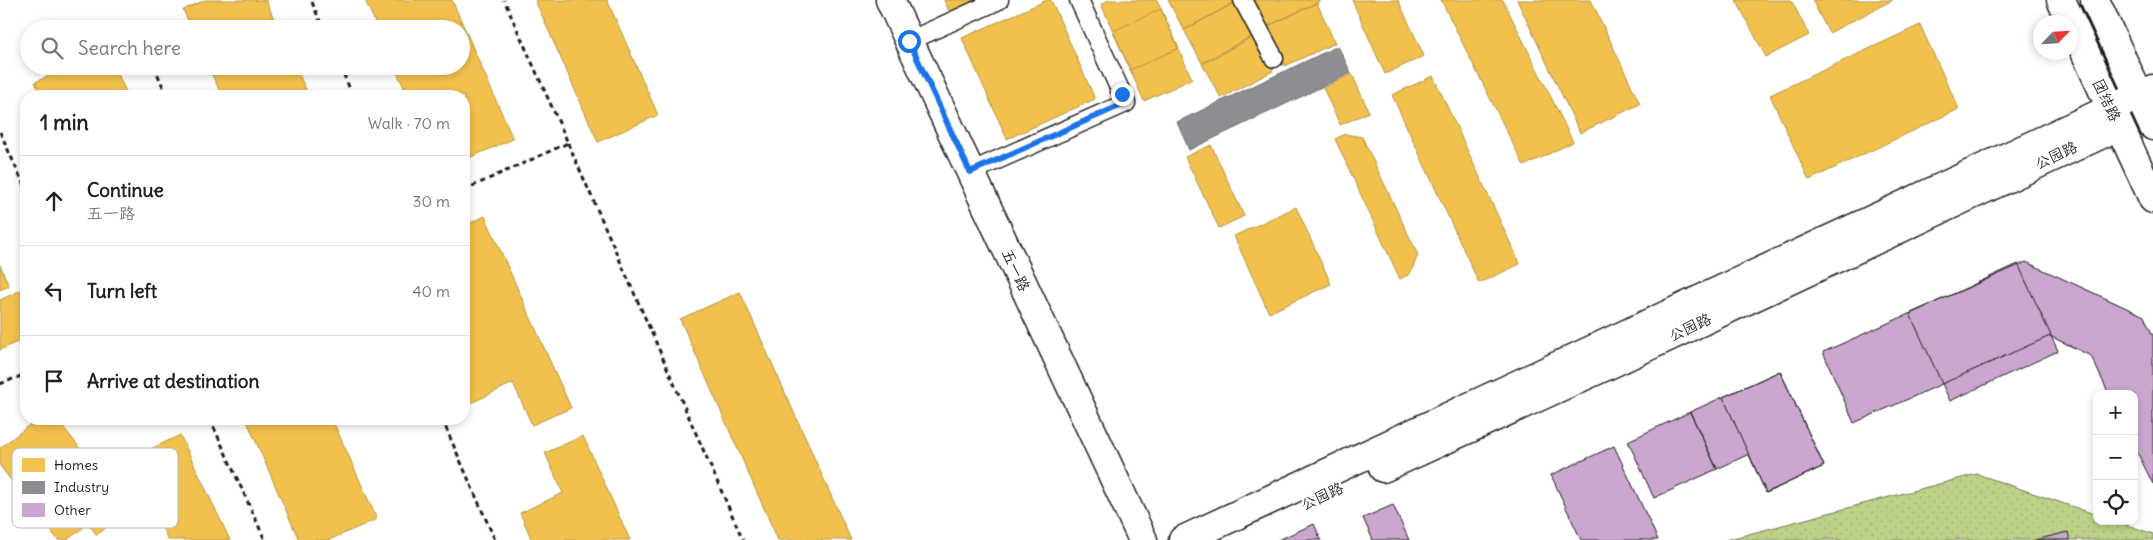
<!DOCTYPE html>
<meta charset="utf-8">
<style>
:root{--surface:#fff;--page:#f6f6f6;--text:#202124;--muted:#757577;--line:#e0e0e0}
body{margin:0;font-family:Delius,"LXGW WenKai TC",sans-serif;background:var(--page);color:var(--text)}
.controls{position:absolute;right:15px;bottom:15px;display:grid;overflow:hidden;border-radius:10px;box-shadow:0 2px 8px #0003}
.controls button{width:45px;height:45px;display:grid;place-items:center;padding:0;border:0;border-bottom:1px solid var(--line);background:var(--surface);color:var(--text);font:25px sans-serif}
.compass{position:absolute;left:2033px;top:15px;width:45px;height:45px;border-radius:50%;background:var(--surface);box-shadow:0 2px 8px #0003;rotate:65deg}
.stop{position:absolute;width:15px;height:15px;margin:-11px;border:4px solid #1a73e8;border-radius:50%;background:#fff}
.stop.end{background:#1a73e8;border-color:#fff;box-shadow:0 1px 5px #0008}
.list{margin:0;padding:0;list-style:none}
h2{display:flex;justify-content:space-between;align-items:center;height:65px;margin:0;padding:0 20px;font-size:21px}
h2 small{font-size:16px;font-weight:400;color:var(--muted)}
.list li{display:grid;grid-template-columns:32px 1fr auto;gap:15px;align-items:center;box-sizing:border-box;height:90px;padding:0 20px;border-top:1px solid var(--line)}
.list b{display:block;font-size:19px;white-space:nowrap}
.list p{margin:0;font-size:16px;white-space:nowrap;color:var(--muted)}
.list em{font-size:16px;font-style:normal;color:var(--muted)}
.icon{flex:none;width:28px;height:28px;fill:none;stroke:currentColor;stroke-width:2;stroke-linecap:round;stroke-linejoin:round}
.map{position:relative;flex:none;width:2153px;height:540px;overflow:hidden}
.search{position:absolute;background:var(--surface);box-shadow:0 2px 8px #0003;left:20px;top:20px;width:450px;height:55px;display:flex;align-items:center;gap:12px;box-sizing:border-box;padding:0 18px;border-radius:28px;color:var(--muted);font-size:19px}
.panel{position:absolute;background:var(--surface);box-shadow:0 2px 8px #0003;left:20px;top:90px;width:450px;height:335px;border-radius:20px}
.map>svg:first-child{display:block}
.grass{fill:url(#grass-dots);stroke:#6c7752}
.homes{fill:#f2c14e;stroke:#b2903f}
.industry{fill:#8d8d92;stroke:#6b6b6f}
.building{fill:#cba7d0;stroke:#1c1c1c}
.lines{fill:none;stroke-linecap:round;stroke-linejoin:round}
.lane-casing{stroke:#1c1c1c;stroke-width:21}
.street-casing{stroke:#1c1c1c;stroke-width:31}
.secondary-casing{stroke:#1c1c1c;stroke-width:31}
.path{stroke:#1c1c1c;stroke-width:3;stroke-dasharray:5 4;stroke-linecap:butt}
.lane{stroke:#fff;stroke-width:18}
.street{stroke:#fff;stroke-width:28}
.secondary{stroke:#fff;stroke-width:28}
.route{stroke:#1a73e8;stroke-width:6}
.labels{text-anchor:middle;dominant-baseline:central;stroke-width:5;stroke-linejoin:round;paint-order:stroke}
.street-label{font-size:15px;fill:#1c1c1c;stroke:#fff}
.key{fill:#fff;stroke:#bbb;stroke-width:1}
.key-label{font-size:14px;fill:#1c1c1c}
</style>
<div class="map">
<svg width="2153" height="540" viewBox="0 0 2153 540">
<defs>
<pattern id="grass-dots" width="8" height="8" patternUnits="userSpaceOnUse" patternTransform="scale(1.25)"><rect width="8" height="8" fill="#bdd288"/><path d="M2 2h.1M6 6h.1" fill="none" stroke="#a2b475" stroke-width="1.8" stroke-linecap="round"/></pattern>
</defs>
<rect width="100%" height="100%" fill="#fff"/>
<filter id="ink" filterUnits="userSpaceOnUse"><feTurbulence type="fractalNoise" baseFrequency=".02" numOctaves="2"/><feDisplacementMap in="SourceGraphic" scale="10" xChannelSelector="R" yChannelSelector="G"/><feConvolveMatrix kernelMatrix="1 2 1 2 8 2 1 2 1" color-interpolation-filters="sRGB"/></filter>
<g filter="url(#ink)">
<path class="grass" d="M1977 474 2097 515V521H2115L2153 534V540H1726Z"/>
<path class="homes" d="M205 0H266L278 29H192L183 10Z
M365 0H452L513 139 464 160V96H408L394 66H461V29H378Z
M535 0H607L658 115 598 142Z
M944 0H982L951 15Z
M1047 0H1051L1095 99 1007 139 962 38Z
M1109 0H1157L1192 79 1144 101 1101 4Z
M1168 0H1233L1234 3 1184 30Z
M1254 0H1319L1320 1 1266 27Z
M1352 0H1398L1424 56 1385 74Z
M1441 0H1503L1573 142 1524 166Z
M1517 0H1591L1640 104 1580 133Z
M1736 0H1791L1809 35 1766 57Z
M1812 0H1893L1829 33Z
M1234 3 1252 36 1202 63 1184 30Z
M1317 3 1335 43 1285 66 1266 27Z
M1161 9 1179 48 1130 70 1113 31Z
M1920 25 1959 109 1809 180 1770 95Z
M1254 36 1273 71 1221 98 1202 64Z
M71 66H114L128 96H41L35 82Z
M208 66H295L309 96H222Z
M1352 74 1369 112 1340 125 1323 88Z
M1433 76 1520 264 1479 283 1392 95Z
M1345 134 1362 137 1418 255 1410 274 1400 279 1335 139Z
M1211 145 1244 216 1219 228 1185 157Z
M1296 207 1331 284 1269 313 1234 236Z
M485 216 571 408 532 425 513 383 471 403 464 387V226Z
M0 265 9 286 0 290Z
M23 289 26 296V338L0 350V300Z
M740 292 851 540H778L680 319Z
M37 419H57L128 510 97 535 88 524 67 540H58L0 466V448Z
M246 419H332L377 519 329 540H299Z
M180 435 230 540H168L130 459Z
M583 436 630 540H532L520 513 563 493 545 453Z"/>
<path class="industry" d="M1338 46 1351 73 1189 150 1177 122Z"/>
<path class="building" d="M2026 262 2144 316 2153 336V484L2134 446V394H2109L2091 356 2050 336 1854 423 1823 352Z
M2018 264 2058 351 1950 401 1910 314Z
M1780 371 1824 466 1766 493 1749 454 1717 469 1690 412Z
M1780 371 1824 466 1766 493 1723 397Z
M1690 412 1717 469 1654 498 1628 441Z
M1614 446 1658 540H1581L1551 475Z
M1393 505 1409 540H1373L1363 518Z
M1314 524 1321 540H1278Z
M2068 532 2070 540H2035Z"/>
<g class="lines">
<g class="lane-casing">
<path id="lane" d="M1243 0 1274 58
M909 41 999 0
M970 172 1126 103 1079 0"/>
</g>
<g class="street-casing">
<path id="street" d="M890 0 1143 540"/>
</g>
<g class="secondary-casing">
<path id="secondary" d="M2061 0 2153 199
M2095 0 2153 126
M1383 468 1606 366 2104 133
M1183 540 2153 89"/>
</g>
<path class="path" d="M312 2 323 29
M154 66 167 96
M340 66 353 96
M0 132 26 190
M568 143 743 540
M464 190 568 143 504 0
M0 384 26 374
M210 419 265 540
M442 419 495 540"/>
<use href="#lane" class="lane"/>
<use href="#street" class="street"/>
<use href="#secondary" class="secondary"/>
</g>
</g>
<g class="lines" filter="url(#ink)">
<path class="route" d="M909 41 970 172 1126 103 1122 94"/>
</g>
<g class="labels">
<g class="street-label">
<text transform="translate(2107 100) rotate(65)">团结路</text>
<text transform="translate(2056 155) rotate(-25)">公园路</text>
<text transform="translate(1016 270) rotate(65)">五一路</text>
<text transform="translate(1690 327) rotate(-25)">公园路</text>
<text transform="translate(1322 496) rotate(-25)">公园路</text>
</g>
</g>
<rect x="12" y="448" width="166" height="80" rx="8" class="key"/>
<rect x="22" y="458" width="23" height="14" fill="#f2c14e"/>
<rect x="22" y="481" width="23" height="13" fill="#8d8d92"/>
<rect x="22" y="503" width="23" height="14" fill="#cba7d0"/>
<g class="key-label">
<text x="54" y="470">Homes</text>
<text x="54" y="492">Industry</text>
<text x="54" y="515">Other</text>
</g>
</svg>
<div class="controls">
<button>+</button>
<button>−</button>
<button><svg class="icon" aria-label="locate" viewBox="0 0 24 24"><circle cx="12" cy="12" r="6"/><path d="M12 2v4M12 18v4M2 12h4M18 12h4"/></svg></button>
</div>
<svg class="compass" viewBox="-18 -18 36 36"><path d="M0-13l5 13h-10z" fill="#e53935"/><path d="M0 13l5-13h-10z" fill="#757577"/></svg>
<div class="stop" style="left:909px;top:41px"></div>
<div class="stop end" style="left:1122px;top:94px"></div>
<div class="search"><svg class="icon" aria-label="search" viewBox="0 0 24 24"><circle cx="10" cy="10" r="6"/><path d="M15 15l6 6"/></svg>Search here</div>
<section class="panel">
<h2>1 min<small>Walk · 70 m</small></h2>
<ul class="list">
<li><svg class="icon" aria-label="ahead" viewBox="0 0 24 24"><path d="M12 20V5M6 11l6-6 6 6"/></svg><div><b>Continue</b><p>五一路</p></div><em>30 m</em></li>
<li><svg class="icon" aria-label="left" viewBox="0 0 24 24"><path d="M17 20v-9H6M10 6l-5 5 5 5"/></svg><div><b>Turn left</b></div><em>40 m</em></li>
<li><svg class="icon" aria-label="arrive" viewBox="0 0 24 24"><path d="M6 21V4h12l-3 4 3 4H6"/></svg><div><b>Arrive at destination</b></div></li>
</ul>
</section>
</div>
